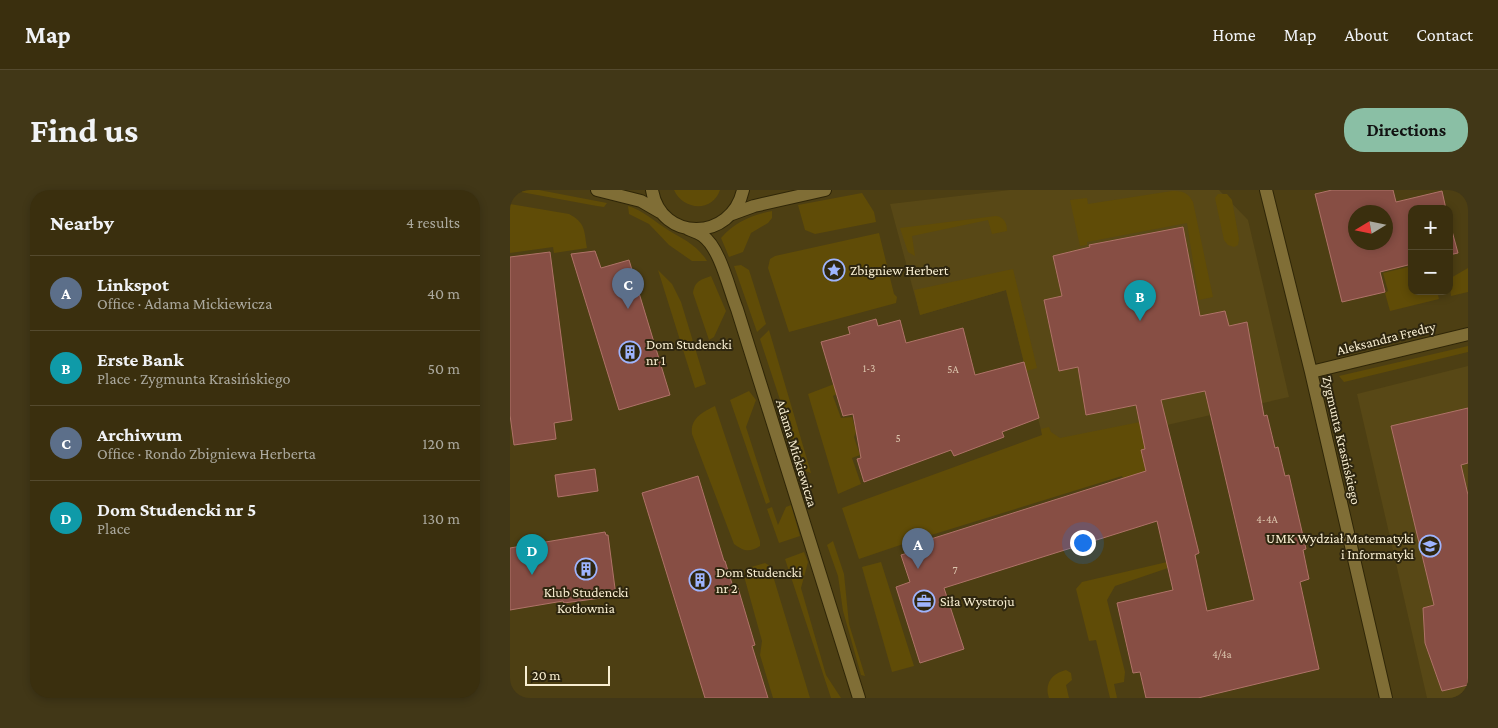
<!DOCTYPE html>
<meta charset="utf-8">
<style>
:root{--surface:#3a2f0e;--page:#413717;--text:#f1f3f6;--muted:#aba99e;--line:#544a2e;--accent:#8abfa5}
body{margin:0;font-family:"Crimson Pro",serif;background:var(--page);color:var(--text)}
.controls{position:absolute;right:15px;top:15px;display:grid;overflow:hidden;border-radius:10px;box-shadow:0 2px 8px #0003}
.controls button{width:45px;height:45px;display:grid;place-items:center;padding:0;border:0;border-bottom:1px solid var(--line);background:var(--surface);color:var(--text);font:25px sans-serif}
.compass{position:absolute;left:838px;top:15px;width:45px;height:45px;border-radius:50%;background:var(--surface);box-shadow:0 2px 8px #0003;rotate:260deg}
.scale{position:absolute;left:15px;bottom:12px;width:85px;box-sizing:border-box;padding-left:5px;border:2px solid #f8eed1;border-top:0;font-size:14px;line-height:18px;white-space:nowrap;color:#f8eed1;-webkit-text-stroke:4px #2e260f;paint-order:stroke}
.you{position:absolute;left:572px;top:352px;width:18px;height:18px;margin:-12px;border:4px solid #fff;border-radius:50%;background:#1a73e8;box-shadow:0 0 0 8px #1a73e833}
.badge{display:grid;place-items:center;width:32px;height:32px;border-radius:50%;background:var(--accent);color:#fff;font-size:16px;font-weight:700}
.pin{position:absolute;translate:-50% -41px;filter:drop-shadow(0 1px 2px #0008)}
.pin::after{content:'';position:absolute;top:26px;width:18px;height:15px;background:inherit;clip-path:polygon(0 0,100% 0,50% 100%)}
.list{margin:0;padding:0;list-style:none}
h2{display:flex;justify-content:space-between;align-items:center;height:65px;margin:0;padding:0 20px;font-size:21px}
h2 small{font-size:16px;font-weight:400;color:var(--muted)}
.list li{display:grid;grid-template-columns:32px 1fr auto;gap:15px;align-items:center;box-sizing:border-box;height:75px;padding:0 20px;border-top:1px solid var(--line)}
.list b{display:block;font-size:19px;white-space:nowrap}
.list p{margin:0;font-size:16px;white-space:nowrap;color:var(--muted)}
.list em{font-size:16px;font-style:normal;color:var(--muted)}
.map{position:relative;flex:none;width:958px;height:508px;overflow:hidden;border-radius:20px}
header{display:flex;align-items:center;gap:30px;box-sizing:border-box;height:70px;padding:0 25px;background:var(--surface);border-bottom:1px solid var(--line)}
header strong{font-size:24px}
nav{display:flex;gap:28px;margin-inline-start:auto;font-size:18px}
.intro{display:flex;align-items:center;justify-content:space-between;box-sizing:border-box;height:120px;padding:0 30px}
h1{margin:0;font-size:35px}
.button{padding:12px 22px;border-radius:20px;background:var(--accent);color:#111;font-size:18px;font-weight:700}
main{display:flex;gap:30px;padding:0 30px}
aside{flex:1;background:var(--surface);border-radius:20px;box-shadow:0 2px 8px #0003}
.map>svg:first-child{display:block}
.built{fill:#584816}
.green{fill:#604c07}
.building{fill:#874e44;stroke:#af7368;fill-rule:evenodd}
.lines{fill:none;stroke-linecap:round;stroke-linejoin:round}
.minor-casing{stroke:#2f2607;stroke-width:14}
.minor{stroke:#806e36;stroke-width:12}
.labels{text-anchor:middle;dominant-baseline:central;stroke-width:4;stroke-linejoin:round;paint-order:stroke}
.number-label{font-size:11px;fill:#dcc6ae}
.poi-label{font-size:14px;fill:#f8eed1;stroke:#2e260f;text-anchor:start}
.street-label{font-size:14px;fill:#f8eed1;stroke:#2e260f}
</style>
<header>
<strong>Map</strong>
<nav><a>Home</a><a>Map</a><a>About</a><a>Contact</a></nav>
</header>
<div class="intro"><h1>Find us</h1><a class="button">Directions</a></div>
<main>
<aside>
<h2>Nearby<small>4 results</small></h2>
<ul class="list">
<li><span class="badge" style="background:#5c6f8a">A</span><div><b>Linkspot</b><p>Office · Adama Mickiewicza</p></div><em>40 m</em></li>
<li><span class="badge" style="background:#0f9aa8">B</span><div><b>Erste Bank</b><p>Place · Zygmunta Krasińskiego</p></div><em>50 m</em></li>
<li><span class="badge" style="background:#5c6f8a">C</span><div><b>Archiwum</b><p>Office · Rondo Zbigniewa Herberta</p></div><em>120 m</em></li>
<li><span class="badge" style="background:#0f9aa8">D</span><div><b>Dom Studencki nr 5</b><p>Place</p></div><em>130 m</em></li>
</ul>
</aside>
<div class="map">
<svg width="958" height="508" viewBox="0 0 958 508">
<rect width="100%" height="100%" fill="#4d3f13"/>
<path class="built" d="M500 0H709L738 30 779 207 657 235 535 256 496 100 410 125 380 14Z
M958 176V508H917L847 204Z"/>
<path class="green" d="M0 0H29L97 13 94 17 87 16Z
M164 0H210C202 23 173 20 164 0Z
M662 1C672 1 678 2 683 12L703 107 689 110 677 33 577 52V55L570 56 560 10 577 8 578 14Z
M352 3 364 22 366 32 305 44 295 40 288 15Z
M708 4H717L722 10 729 49 728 55 724 57 718 55 714 50 705 8Z
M0 14 59 24C76 33 74 41 77 58L44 63 43 57 0 63Z
M118 16C134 21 144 31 158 40 173 49 187 55 197 71H182L159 55 139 34 119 24Z
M262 21V28L258 33 241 43 233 62 219 67 211 48C225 32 242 25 262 21Z
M486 26C494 27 497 33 497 41L482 44 478 30 402 46 405 66 398 62 390 38Z
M369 43 384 104 387 107 386 113 279 142 258 78 260 69 265 66Z
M231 75 239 80 256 134 247 142 224 76Z
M902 76V101H927L929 109 880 121 875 103 878 101 873 83Z
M958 78V102L941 106 939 89Z
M503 79 527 178 516 181 496 100 410 125 404 100Z
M148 80 162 94 171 112 196 194 185 198Z
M201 86 216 121 204 147 199 150 183 103C185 91 190 90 201 86Z
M259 140 301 283 293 280 250 149Z
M958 156V162L834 192 829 186Z
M327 193 330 202 323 206 331 228 342 227 346 242 344 247 350 265 342 268 351 294 328 304 298 204Z
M239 201 246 210 236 237 260 312 256 314 220 210Z
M205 216 250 351V356C239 363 234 361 224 354L182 244C180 228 193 222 205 216Z
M630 232 635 259 631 261 647 328 628 333 612 286 405 350 349 369 332 318 532 245 531 239 539 237 541 242 550 248Z
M281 315 290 346 269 353 257 319 262 317 268 335 276 317Z
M323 351 334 384 339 434 355 486 351 485 333 421 328 386 317 355Z
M294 362 298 372 291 398 316 485 331 508H321L275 369Z
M371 372 404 476 382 482 352 377Z
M657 372 658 378 605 396 597 410 615 482 614 492 604 494 607 508H600L586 450 579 451 566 399 572 392Z
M255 373 260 376 300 508H263L250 465 252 451 234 386 238 378Z
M556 480 561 483 562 490 556 495 559 508H539C534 494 542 483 556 480Z"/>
<path class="building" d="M822 0H883L886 12 932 1 936 19H902V74L870 82 875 102 832 112 805 4ZM846 22H876V52H846Z
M939 30 948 63 939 65Z
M673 37 690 126 715 121 719 136 737 132 754 226 757 225 765 258 768 257 775 286 779 285 796 359 793 360 799 389 790 392 809 479 688 508H636L630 482 623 483 607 413 663 400 647 331 434 398 454 459 410 473 386 397 400 392 391 365 408 360 405 354 636 281 631 260 635 259 626 215 576 225 568 177 549 181 534 110 552 106 543 66 580 57 579 55ZM695 201 744 410 697 421 685 365 689 363 651 210Z
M85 61 91 78 119 70 160 205 109 220 61 64Z
M40 62 62 230 44 233 46 249 4 255 0 225V67Z
M366 129 368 136 390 130 396 153 453 138 465 185 514 172 529 228 492 242 494 247 444 266 441 260 354 292 347 269 351 268 343 224 333 226 311 152 340 144 338 137Z
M958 218V273L951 275 958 305V495L932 501 915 453 913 418 924 415 881 236Z
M85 279 88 301 48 307 45 285Z
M188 286 214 371H215L224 400 228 398 245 455 242 456 258 508H195L132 303Z
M95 342 96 345H98L106 406 54 413 53 411 0 420V358Z"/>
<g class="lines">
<g class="minor-casing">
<path id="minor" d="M87 0 131 11 150 22
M142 0C151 53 222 51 233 0
M756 0 801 182 876 508
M222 24 244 16 315 0
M178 39C183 41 189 43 193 46 210 58 219 99 227 119L349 508
M801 182 958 144"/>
</g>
<use href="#minor" class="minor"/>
</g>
<defs>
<g id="sight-ring" transform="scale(1.125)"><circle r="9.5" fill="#2e260f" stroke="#9eb4fd" stroke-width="1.5"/><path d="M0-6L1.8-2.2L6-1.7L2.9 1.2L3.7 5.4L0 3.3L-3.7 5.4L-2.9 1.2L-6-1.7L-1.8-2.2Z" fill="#9eb4fd"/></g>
<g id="building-ring" transform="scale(1.125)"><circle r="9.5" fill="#2e260f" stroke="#9eb4fd" stroke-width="1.5"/><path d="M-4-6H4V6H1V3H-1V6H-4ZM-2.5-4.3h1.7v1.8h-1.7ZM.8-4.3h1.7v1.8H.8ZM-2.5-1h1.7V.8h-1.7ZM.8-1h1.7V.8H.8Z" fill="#9eb4fd"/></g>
<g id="university-ring" transform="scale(1.125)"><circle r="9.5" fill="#2e260f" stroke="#9eb4fd" stroke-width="1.5"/><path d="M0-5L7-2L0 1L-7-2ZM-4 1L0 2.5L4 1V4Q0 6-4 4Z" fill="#9eb4fd"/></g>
<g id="office-ring" transform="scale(1.125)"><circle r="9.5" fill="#2e260f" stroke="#9eb4fd" stroke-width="1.5"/><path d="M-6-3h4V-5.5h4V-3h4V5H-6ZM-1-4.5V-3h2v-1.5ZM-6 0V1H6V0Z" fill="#9eb4fd"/></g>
</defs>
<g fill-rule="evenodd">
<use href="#sight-ring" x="324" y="80"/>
<use href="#building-ring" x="120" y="162"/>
<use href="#university-ring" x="920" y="356"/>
<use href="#building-ring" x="76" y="379"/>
<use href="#building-ring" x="190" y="390"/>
<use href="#office-ring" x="414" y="411"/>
</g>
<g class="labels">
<g class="number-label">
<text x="359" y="178">1-3</text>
<text x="443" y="179">5A</text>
<text x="388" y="248">5</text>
<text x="757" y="329">4-4A</text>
<text x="445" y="380">7</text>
<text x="712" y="464">4/4a</text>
</g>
<g class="poi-label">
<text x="340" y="80">Zbigniew Herbert</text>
<text x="136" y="154">Dom Studencki<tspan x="136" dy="16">nr 1</tspan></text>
<text x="904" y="348" text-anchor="end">UMK Wydział Matematyki<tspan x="904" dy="16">i Informatyki</tspan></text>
<text x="206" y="382">Dom Studencki<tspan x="206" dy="16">nr 2</tspan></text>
<text x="76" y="402" text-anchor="middle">Klub Studencki<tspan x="76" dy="16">Kotłownia</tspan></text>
<text x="430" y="411">Siła Wystroju</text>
</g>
<g class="street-label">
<text transform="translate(876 148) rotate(-14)">Aleksandra Fredry</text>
<text transform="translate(832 250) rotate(77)">Zygmunta Krasińskiego</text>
<text transform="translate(287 263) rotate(73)">Adama Mickiewicza</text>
</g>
</g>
</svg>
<div class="controls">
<button>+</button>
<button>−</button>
</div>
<svg class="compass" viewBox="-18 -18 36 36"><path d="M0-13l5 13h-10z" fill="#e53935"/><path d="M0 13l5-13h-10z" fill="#aba99e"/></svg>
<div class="scale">20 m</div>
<div class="you"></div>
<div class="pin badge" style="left:408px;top:379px;background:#5c6f8a">A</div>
<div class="pin badge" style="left:630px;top:131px;background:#0f9aa8">B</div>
<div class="pin badge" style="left:118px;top:119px;background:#5c6f8a">C</div>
<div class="pin badge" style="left:22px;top:385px;background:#0f9aa8">D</div>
</div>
</main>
